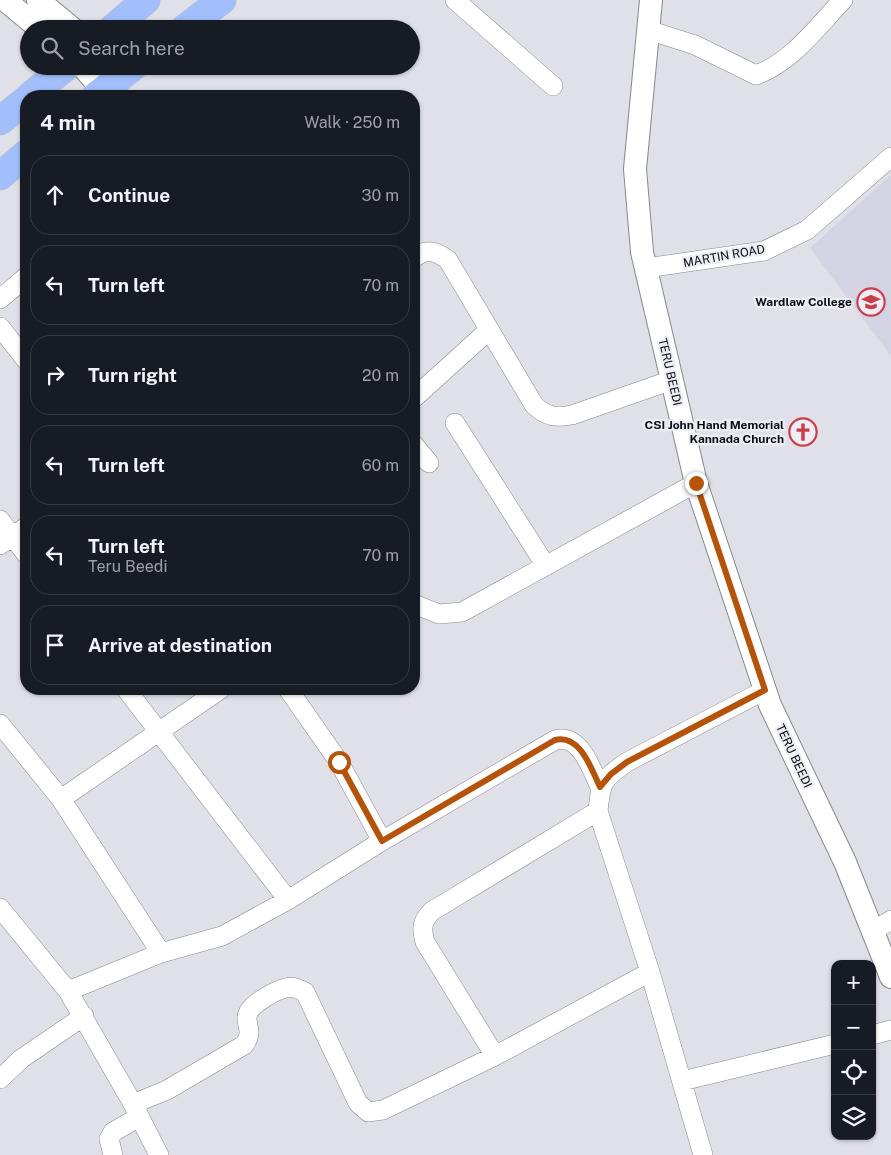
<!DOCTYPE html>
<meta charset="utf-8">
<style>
:root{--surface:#171b24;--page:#242831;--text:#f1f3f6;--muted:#9ea1a6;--line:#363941}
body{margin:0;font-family:"Public Sans",sans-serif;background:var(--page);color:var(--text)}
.controls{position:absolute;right:15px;bottom:15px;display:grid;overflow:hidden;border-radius:10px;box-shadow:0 1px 4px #0004}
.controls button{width:45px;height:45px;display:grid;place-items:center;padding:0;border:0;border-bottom:1px solid var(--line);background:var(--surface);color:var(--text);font:25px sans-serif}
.stop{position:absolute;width:15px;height:15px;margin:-11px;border:4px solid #b45309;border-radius:50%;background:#fff}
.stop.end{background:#b45309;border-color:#fff;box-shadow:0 1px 5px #0008}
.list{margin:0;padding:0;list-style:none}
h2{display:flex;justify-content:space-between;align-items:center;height:65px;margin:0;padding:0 20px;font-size:21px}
h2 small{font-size:16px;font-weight:400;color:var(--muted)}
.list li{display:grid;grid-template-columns:32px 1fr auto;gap:15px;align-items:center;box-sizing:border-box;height:80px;margin:0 10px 10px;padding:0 10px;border:1px solid var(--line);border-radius:20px}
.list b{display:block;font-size:19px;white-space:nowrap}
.list p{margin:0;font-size:16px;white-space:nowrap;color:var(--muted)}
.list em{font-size:16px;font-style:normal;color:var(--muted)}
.icon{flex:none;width:28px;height:28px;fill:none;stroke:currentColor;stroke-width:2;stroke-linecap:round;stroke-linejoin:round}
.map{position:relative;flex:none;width:891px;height:1155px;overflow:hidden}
.search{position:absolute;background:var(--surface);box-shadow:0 1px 4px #0004;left:20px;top:20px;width:400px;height:55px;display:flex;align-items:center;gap:12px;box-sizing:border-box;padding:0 18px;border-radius:28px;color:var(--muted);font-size:19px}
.panel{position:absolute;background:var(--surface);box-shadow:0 1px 4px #0004;left:20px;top:90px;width:400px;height:605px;border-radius:20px}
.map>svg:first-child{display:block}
.built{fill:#d3d3e3}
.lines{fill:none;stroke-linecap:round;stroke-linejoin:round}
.minor-casing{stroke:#87878f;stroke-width:20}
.tertiary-casing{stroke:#87878f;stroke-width:24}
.trunk-casing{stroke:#c0c0c1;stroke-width:29}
.minor{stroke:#fff;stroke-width:19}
.tertiary{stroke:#fff;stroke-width:22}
.trunk{stroke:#a2bffc;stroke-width:28}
.route{stroke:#b45309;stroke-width:6}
.labels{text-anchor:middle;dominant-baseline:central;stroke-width:4.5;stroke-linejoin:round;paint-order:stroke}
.street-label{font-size:12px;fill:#0c0c0f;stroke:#ecedf5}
.poi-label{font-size:12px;font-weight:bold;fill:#0c0c0f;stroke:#ecedf5;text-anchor:end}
</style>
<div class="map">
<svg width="891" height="1155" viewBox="0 0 891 1155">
<rect width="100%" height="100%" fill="#dfe0e8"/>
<path class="built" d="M891 175V356L810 248Z"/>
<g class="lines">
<g class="minor-casing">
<path id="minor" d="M455 0 553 86
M648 30 695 45 756 75C792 62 817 27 843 0
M414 258C426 248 436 251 448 260L534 405C547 417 555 418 572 415L672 380
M646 268 764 251 807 230 891 157
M0 299 26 277
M0 327 26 360
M414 398 489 330
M455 423 546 566
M414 445 429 463
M0 520 26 554
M0 545 26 527
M414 604 439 614 462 612 696 483
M126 689 288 900
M288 689 339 762 382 841
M0 724 61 799 161 953
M61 799 221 689
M0 908 68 991 133 1104 159 1155
M873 931 891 920
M68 991 161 953 222 936 288 900 382 841 555 740C580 733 591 768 600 787
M872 1035 891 1030
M495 1056 425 942C421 928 422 921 432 911L598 811
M0 1079 21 1059 84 1016
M682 1081 835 1044
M133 1104 167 1090 244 1045C256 1030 242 1023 249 1011 255 1002 276 990 286 988 293 986 299 989 305 992L358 1103 368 1112 383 1110 495 1056 650 972
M113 1155 109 1139 113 1132 139 1117
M703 1155 650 972 598 811C601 781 602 780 627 762L765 690"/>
</g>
<g class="tertiary-casing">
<path id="tertiary" d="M5 0 40 29
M38 0 73 29
M651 0 635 169 642 252 696 483 770 705 845 862 891 977
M82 66 103 90"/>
</g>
<g class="trunk-casing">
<path id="trunk" d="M112 29 146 0
M184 29 222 0
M30 96 67 66
M96 96 134 66
M0 121 26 100
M0 176 26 154"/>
</g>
<use href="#minor" class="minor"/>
<use href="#tertiary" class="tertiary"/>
<use href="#trunk" class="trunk"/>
</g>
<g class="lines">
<path class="route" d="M339 762 382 841 555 740C580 734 591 768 600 787L611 774 627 762 765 690 696 483"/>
</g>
<defs>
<g id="university-ring" transform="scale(1.4375)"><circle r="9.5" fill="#ecedf5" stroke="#cc3c49" stroke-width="1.5"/><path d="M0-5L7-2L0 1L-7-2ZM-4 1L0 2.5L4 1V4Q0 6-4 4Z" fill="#cc3c49"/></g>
<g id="church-ring" transform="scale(1.4375)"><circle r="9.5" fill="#ecedf5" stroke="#cc3c49" stroke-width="1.5"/><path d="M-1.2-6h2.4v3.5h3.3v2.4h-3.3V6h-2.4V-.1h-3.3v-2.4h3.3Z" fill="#cc3c49"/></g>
</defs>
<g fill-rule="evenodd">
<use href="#university-ring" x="871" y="302"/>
<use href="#church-ring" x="803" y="432"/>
</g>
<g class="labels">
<g class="street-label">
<text transform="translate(724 256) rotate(-10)">MARTIN ROAD</text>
<text transform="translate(670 372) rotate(77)">TERU BEEDI</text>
<text transform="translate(794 756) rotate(65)">TERU BEEDI</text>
</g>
<g class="poi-label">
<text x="852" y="302">Wardlaw College</text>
<text x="784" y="425">CSI John Hand Memorial<tspan x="784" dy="14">Kannada Church</tspan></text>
</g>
</g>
</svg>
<div class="controls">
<button>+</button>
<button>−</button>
<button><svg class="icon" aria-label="locate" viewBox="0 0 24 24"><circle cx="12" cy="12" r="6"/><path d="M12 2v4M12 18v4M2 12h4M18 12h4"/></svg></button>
<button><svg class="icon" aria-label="layers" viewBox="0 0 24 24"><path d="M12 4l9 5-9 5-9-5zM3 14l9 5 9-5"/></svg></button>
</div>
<div class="stop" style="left:339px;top:762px"></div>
<div class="stop end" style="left:696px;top:483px"></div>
<div class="search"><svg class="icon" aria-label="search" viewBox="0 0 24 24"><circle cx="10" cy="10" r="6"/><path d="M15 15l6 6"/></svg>Search here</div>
<section class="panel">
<h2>4 min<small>Walk · 250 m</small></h2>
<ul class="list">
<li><svg class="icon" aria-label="ahead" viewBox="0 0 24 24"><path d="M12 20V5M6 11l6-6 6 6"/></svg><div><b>Continue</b></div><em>30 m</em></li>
<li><svg class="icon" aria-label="left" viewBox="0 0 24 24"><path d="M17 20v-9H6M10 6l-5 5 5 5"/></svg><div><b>Turn left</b></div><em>70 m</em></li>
<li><svg class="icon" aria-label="right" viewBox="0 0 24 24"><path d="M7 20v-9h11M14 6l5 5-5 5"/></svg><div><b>Turn right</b></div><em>20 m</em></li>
<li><svg class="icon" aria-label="left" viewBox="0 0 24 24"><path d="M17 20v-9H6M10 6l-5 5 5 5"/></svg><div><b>Turn left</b></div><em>60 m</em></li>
<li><svg class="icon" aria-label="left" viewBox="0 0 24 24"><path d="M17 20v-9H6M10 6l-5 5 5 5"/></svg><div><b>Turn left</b><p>Teru Beedi</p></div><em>70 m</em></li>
<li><svg class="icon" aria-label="arrive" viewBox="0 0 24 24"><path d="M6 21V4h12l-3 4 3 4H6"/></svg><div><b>Arrive at destination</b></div></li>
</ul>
</section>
</div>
